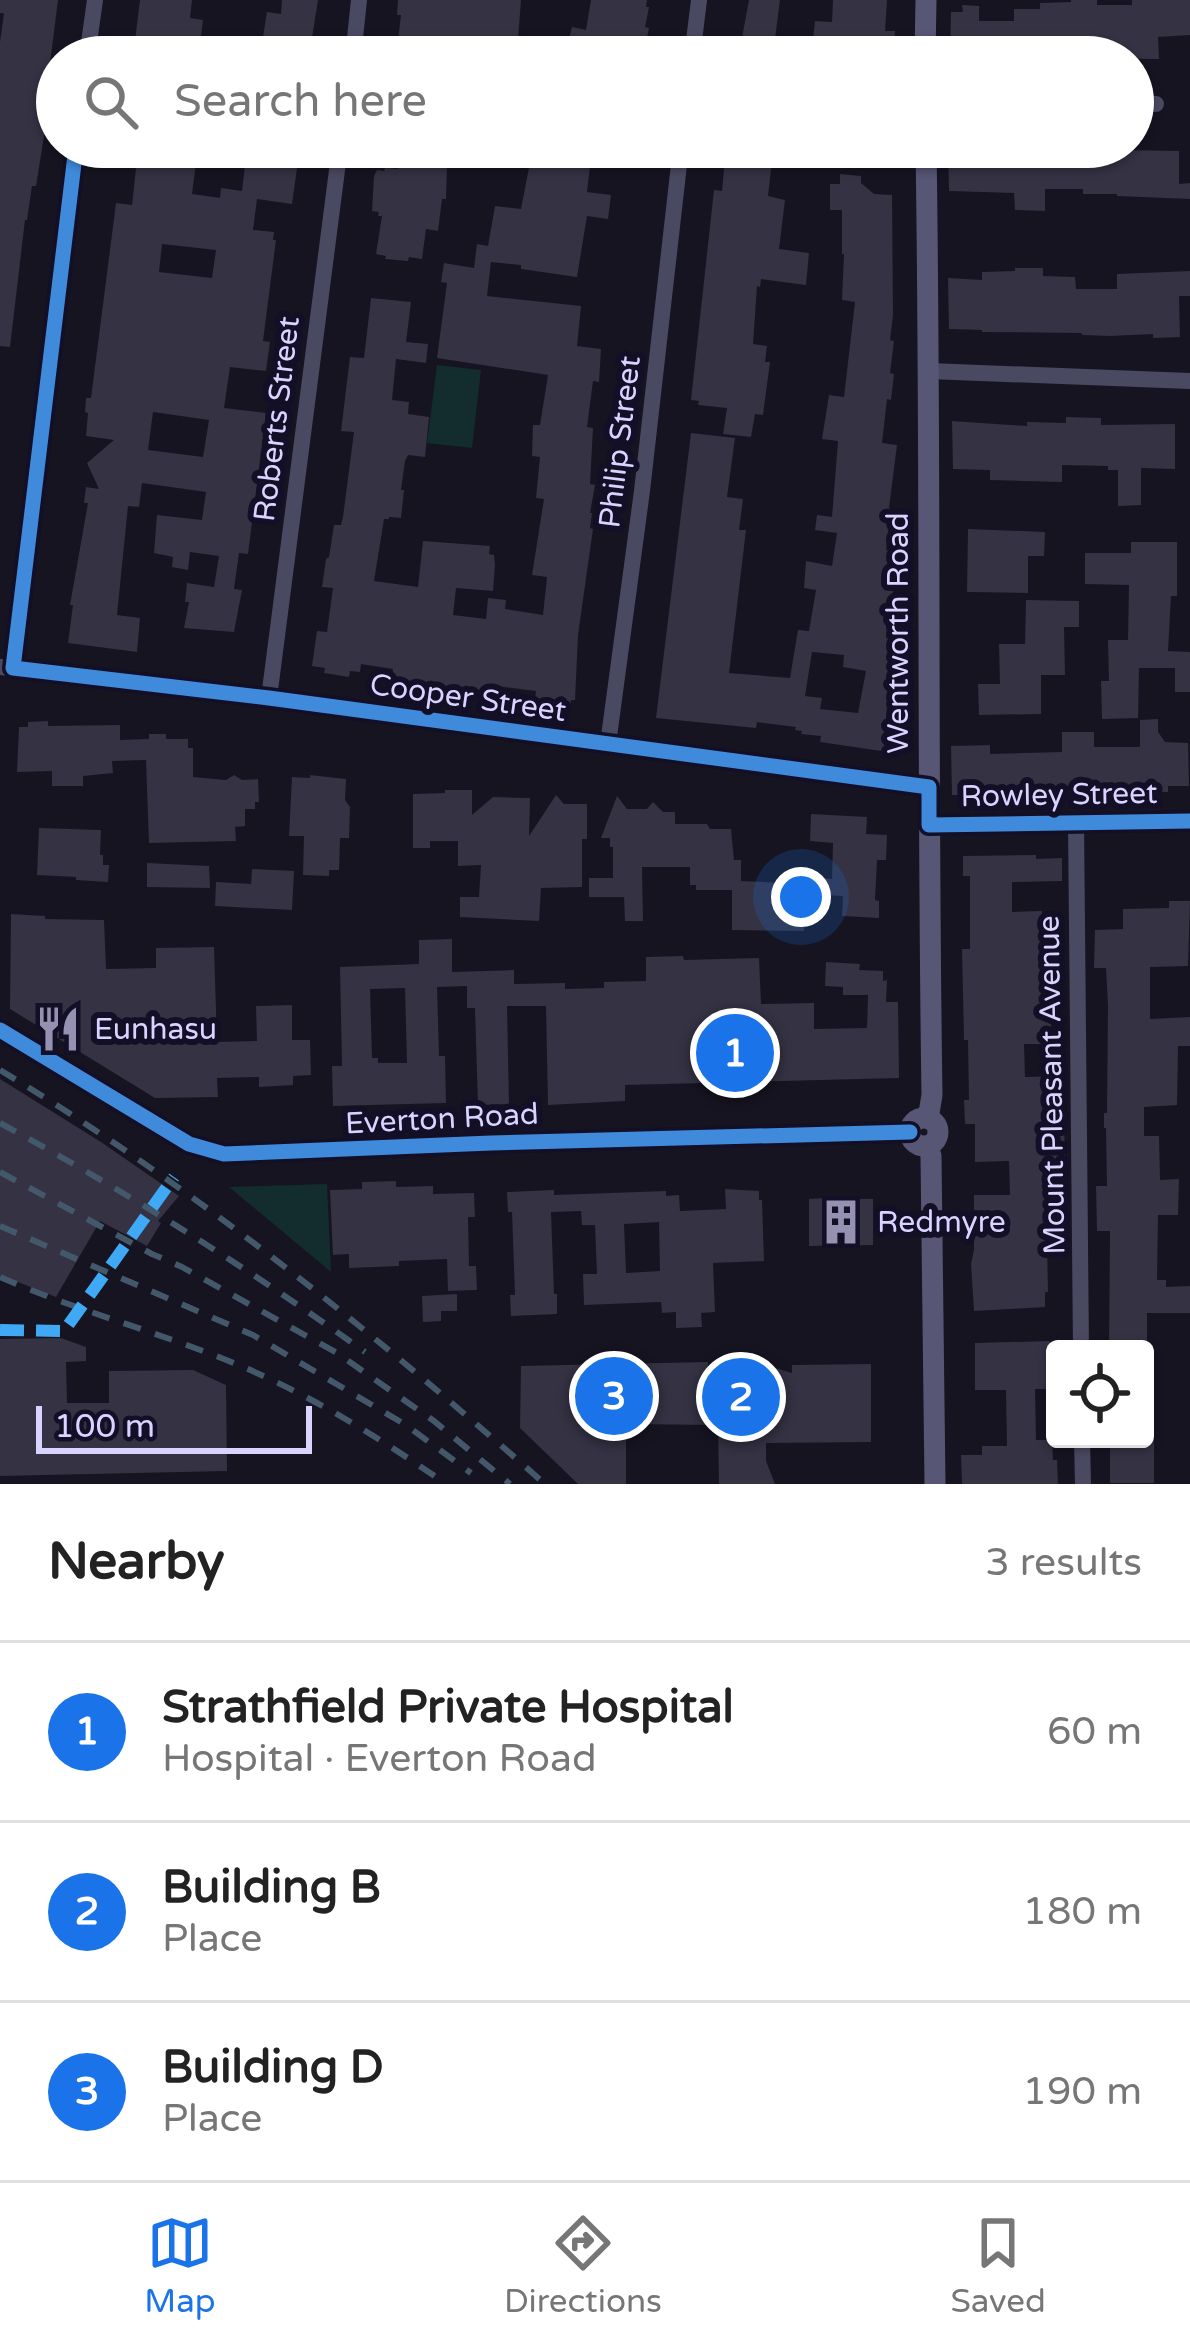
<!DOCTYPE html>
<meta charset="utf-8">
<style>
:root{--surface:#fff;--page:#f6f6f6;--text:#222;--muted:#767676;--line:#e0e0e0;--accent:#1a73e8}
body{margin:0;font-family:"Varela Round",sans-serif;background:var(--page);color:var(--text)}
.controls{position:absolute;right:36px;bottom:36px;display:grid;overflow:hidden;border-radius:12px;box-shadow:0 3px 9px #0004}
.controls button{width:108px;height:108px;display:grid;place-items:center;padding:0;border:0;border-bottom:3px solid var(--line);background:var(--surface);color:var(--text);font:60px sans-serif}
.scale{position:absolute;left:36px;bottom:30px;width:276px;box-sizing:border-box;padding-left:12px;border:6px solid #d9d4ff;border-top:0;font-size:33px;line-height:42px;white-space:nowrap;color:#d9d4ff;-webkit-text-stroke:9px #130f26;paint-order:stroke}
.you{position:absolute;left:801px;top:897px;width:42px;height:42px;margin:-30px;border:9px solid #fff;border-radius:50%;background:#1a73e8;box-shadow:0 0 0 18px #1a73e833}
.badge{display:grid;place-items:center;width:78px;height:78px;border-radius:50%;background:var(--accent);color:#fff;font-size:39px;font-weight:700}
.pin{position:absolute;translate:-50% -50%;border:6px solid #fff;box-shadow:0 3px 12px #0006}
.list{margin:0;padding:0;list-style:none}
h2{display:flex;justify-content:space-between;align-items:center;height:156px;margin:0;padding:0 48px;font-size:51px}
h2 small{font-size:39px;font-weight:400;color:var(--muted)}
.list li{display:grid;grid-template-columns:78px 1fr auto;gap:36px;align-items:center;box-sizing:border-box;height:180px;padding:0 48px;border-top:3px solid var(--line)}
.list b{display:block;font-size:45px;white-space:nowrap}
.list p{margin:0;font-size:39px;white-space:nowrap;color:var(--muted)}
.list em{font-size:39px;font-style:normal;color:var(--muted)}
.icon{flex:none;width:66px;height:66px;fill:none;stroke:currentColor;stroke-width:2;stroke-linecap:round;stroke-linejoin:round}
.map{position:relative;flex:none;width:1190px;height:1484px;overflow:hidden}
.search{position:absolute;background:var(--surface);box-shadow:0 3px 9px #0004;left:36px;right:36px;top:36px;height:132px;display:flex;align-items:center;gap:30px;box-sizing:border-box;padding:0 42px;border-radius:66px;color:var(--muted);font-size:45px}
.sheet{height:696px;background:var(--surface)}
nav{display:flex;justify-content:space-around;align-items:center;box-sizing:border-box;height:168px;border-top:3px solid var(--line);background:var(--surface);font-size:33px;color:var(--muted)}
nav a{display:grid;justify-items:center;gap:6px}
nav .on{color:var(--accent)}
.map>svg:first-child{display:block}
.green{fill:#132c2d}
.building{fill:#343243;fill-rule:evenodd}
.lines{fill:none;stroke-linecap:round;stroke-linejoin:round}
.street{stroke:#4a4962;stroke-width:16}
.secondary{stroke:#575674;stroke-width:21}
.rail{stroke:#43596b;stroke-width:6;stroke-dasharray:18 15;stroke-linecap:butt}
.quiet{stroke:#3fa9f5;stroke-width:12;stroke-dasharray:24 12;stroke-linecap:butt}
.cycleway-casing{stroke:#130f26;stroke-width:22}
.cycleway{stroke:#408adc;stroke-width:15}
.labels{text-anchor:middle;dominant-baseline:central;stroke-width:12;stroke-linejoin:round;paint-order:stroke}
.street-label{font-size:30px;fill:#d9d4ff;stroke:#130f26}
.poi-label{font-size:30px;fill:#d9d4ff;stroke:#130f26;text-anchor:start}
</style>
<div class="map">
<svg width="1190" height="1484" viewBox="0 0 1190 1484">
<rect width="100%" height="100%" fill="#161421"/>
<path class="green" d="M437 365 481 370 472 448 427 443Z
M327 1184 331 1272 229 1187Z"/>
<path class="building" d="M0 0H58L43 119H46L44 136 36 186H32L27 220H25L10 347 0 346V42L4 13H0Z
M140 0H192L190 18 203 20 201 36 228 39 227 53 214 52 213 57H133Z
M282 0H318L309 57H267L269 38 263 37 267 12 281 14Z
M398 0H521L518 39 545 43 543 57H505L507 48 475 41 474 57H396L401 15H397Z
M591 0H647L646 7H649L645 27 649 28 643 57 568 43 572 27 586 30Z
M749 0H780L774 47 741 43Z
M833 0H887L885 31H895L893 57 833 53V57H811L815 21 832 22Z
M1071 0H1097V5H1132V0H1190V35L1158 37 1159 59 950 57 951 12H963L962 5 979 6V21H1014V9H1040V3L1071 2Z
M252 147H300L292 204 257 199 253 230 274 232 273 240H276L263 341 270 342 266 371 230 367 224 408 266 413 248 554 239 553 234 589 242 590 234 632 184 628 189 602H185L187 583 214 587 219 556 190 552 188 570 172 567 173 557 154 553 157 515 202 520 206 492 142 483 139 507 128 506 117 615 140 618 137 652 68 643 73 605H70L88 503H84L86 487 99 489 87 463 114 440 86 436 88 413 85 412 86 398H91L116 203 132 205 138 150 176 155 175 160 196 163 192 194 220 198 221 188 242 191 247 148ZM162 244 216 250 212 278 159 272ZM153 412 209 420 203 457 148 450Z
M533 147 592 149 587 192 611 195 608 219 587 216 577 277 521 269V265L491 262 487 296 581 306 577 346 601 349 599 382 593 381 587 427 593 428 590 484 595 485 590 513H592L590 528 593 529 578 635 575 700H571L570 711 534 706 536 691 496 686 495 692 392 680 393 669 361 664 360 672 350 671 349 677 324 673 325 668 312 666 317 631 327 632 333 588 322 587 326 559 329 557 334 525H341L343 517 354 432 341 431 350 357 364 358 371 298 411 302 406 342 428 344 426 363 396 359 392 400 409 402 408 414 429 417 425 457 408 455 405 461 401 490H404L401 518 389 517V519H384L374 581 418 587 423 541 490 546 489 554 494 555 495 565 493 591 456 588 453 615 486 619 488 598 506 600 505 609 543 615 547 577 532 575 544 499 536 498 540 457 532 456 533 425H540L548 375 437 358 447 283 441 282 444 263 474 268 477 244 488 246 495 206 521 209Z
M726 147H786L806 150 803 165 772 161 768 196 785 200 779 249 809 253 806 285 761 279 760 287 757 286 753 344 767 346 765 362H770L763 415 755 414 751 437 723 434 727 408 698 405 699 401 691 400 714 190 722 191Z
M834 147H895L894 163 834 158Z
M948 147 1179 151V184L1190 183V199L1117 196V194H1083V189H1045V211L1015 210 1014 193 949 191Z
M400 153 438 157 437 167 447 168 446 199H442L438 231 426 229 422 259 409 257 408 261 385 259 386 256 376 254 382 216H378L379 212 372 211 374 176 377 170 384 171 385 168 398 169Z
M840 174 861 176V183L874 194 892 195 893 315 890 340 894 341 890 373 894 374 891 400 887 399 882 443 897 445 889 508 891 509 886 550H890L884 590 893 591 886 638 898 640 886 715 892 716 888 752 820 742 821 736 801 734 802 731 795 730 796 727 757 722 756 728 656 718 691 433 735 438 727 497 743 499 739 530H746L729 673 790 678 798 630 809 631 816 590 804 588 806 561 832 566 837 533 815 530 817 515 832 517 838 441 822 439 829 395 844 397 855 302 842 300 844 254H842V210H830V184H840ZM812 652 844 655 843 667 866 671 858 713 820 709 822 698 805 696Z
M1015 268H1043V276L1075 277 1076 289H1117V274L1190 271V296H1179L1180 337 1153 338V334L1110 336 1082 335V333L982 332V330L949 329 948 278 982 280V272L1015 271Z
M1066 417 1101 418V425L1175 424V469L1141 468V505L1118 506V470H1108V466L1062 465V482L990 480V470L953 469 952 421 1027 426V422L1066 423Z
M968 529 1045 532 1044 556H1028V593L967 592Z
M1131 542H1177V596H1171L1168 651 1190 652V692H1175V668H1139L1138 718 1102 719 1101 681H1109L1108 640H1128L1129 585 1085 584V553H1131Z
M1026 600 1079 601V627H1064L1065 675H1041V714L979 715 978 684H1000L999 644H1025Z
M1158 719V732L1165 742 1188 743 1189 786H1168V792L1043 789V795H952L951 746 990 745V754L1062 752V732H1094V747H1140V720Z
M48 721V726L120 725V740L149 739V734H166V739H188V748H193V777L226 780 234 775 242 780 258 779 259 802H255V809H245V826L235 827 236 841 149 843 146 760 112 761 113 773 83 776V786H52V771L17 772 19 727H28V722Z
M310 775 346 779 345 800 350 807 349 838H340L339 870H329V876L303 875 304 836H289L292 777 310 778Z
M445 790H472V815L493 797 530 798 529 836 556 795 564 804H587V839H582V887L541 888 539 921 460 917V897H479L481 865 458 866V841H430V848H413V794L445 793Z
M617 796 627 809H647L653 802 663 812H675V824H707L710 829H731L734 860H741V881L805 884 804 931 732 930V890H696V885H690V867H642L643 921H625L624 897H589V878H613V847H610V838H601Z
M811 814 867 817 866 834 887 835 886 860H877L875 900 879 901V918L842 916 843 896 823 895V878L832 879 833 843 810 841Z
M39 828 101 830 100 855H103V865H109L108 882 76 880V877L37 875Z
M1036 855V859L1062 858V881L1012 882V912L1042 911 1043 944H1050L1051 1044H1024L1025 1077 1062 1076 1066 1178 1050 1179V1232L1047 1242 1048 1292H1045V1307L974 1311 971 1264 974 1250V1195H1010L1009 1161 975 1162V1124H965L964 1100H969L968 1040H964L962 949H970V876H963V856Z
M147 863 209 866 210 888 147 887Z
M252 869 294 871 292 910 215 906 216 882 251 884Z
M1169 901H1190L1188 966 1150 967V1019L1190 1017V1046H1178L1177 1105 1144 1107V1136H1159L1160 1180 1179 1179 1178 1215H1158L1157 1280H1166V1287L1190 1286V1313H1147V1349H1109L1110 1231H1097L1096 1186H1107L1106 1128H1104V1113H1107L1108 1005 1106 968H1094L1095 930 1123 929V909L1169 908Z
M11 914 45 916V919L104 920 106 969 156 968V948L214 947 217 1042 257 1041 256 1006 292 1005V1040H310L311 1075 293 1076V1085L259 1087V1077L217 1078 218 1097 155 1098 10 1009Z
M452 939V972L514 970V984L565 983V989L604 988V982L646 981V957L683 956 684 960 759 958 761 1004 814 1003V1029L867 1028 868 995H843V987L825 986 826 962 860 964 859 970 883 971V981L887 980 886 1002H898L899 1078 625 1085V1101L548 1105 546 1006H507L509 1104 478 1105 475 1008H467V986L437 987 439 1056H445L446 1103 333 1106 332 1066H342L340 967 419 964V940ZM405 988 407 1063H378V1058H372L370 989Z
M0 1079 101 1142 179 1196 158 1221 161 1223 147 1246 100 1221 56 1297 0 1275Z
M396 1181V1187L433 1186V1194L474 1193 475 1217H468L469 1266H476L477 1290 448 1291 447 1259 399 1261V1266L349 1268V1254L333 1255 330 1190 362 1189V1182Z
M725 1189 759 1191V1200H762L764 1261 713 1263 715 1312 701 1313 702 1327 676 1328V1312L662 1313 661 1302 584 1305 583 1274H597L595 1225H582L581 1211 551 1212 554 1294H557V1314L511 1316 510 1295H515L512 1212H508L507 1192 554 1190V1195L666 1191V1196L679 1195 680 1211 726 1209ZM659 1222 660 1271 626 1273 624 1224Z
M859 1196V1199H873V1245L809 1246V1199Z
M457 1294V1311H441V1321L423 1322 422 1296Z
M61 1338 86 1347V1361L66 1362 67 1403H109V1371L193 1370 226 1385 227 1471 0 1476V1339Z
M1050 1341 1051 1389H1035L1036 1440H1052L1053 1460H1057L1058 1484H962L961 1455H982V1446H1007L1006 1390H975V1343Z
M708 1362V1368L736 1362H756L792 1373V1365L871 1364V1442L766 1443V1461L775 1484H719L718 1425 626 1424V1484H578L520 1428 521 1366Z
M1110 1439H1154V1483H1110Z"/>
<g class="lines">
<path class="street" d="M87 57 95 0
M353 57 359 0
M692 57 699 0
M1133 104H1156
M929 371 1190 381
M0 667 269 698 929 787
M13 668 76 147
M269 698 340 147
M608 744 642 491 681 147
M1076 821 1081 1349
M929 825 1190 821
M0 1030 189 1144 224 1154 491 1143 910 1132
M1082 1439 1083 1484"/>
<path class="secondary" d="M925 57 926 0
M926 147C931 463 927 779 932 1095L928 1119
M910 1132a14 14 0 1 1 28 0a14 14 0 1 1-28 0Z
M928 1146 931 1156 935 1484"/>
<path class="rail" d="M0 1070C196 1188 374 1333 545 1484
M0 1123C127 1192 248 1268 365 1352
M0 1172 152 1254 182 1267 337 1353 434 1421 510 1484
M0 1226 253 1335 406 1425 471 1473
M0 1277C77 1311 159 1332 236 1364 311 1395 380 1438 446 1484"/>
<path class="quiet" d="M0 1330 64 1331 174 1177"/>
<g class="cycleway-casing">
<path id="cycleway" d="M76 147 13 668 269 698 929 787V825L1190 821
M0 1030 189 1144 224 1154 491 1143 910 1132"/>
</g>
<use href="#cycleway" class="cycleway"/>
</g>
<defs>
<g id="restaurant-bare" transform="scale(3.6)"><path d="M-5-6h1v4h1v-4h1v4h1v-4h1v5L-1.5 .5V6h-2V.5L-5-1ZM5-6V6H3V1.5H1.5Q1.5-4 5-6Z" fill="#9591b1" stroke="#130f26" stroke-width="2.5" paint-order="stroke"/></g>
<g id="building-bare" transform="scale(3.6)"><path d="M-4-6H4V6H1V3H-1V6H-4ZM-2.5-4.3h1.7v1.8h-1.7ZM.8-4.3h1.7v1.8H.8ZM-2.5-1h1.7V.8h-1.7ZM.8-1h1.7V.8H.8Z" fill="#9591b1" stroke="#130f26" stroke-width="2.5" paint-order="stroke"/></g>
</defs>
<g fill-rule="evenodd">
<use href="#restaurant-bare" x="58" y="1029"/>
<use href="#building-bare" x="841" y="1222"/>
</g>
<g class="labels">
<g class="street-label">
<text transform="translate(277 419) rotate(-83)">Roberts Street</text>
<text transform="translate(620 442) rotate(-83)">Philip Street</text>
<text transform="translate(898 633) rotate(-90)">Wentworth Road</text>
<text transform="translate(468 698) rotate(8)">Cooper Street</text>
<text transform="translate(1059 795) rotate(-1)">Rowley Street</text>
<text transform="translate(1052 1085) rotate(-91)">Mount Pleasant Avenue</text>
<text transform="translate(442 1119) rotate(-3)">Everton Road</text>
</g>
<g class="poi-label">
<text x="94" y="1029">Eunhasu</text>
<text x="877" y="1222">Redmyre</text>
</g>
</g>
</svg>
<div class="controls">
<button><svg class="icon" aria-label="locate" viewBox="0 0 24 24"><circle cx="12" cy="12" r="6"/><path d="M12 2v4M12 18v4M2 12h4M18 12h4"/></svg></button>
</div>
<div class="scale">100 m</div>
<div class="you"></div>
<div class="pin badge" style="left:735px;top:1053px">1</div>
<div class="pin badge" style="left:741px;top:1397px">2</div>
<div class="pin badge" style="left:614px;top:1396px">3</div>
<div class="search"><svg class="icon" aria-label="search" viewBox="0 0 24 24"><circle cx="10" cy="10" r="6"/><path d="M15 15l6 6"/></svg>Search here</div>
</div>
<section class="sheet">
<h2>Nearby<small>3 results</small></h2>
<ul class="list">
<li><span class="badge">1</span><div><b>Strathfield Private Hospital</b><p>Hospital · Everton Road</p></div><em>60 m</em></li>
<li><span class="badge">2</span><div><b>Building B</b><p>Place</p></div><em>180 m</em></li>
<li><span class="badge">3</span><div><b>Building D</b><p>Place</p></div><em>190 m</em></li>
</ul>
</section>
<nav>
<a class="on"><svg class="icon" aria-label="map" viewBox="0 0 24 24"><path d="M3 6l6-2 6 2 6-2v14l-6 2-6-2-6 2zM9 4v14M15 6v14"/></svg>Map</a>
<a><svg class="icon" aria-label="directions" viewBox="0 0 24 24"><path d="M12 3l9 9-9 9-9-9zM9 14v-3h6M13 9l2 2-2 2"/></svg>Directions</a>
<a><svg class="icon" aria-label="saved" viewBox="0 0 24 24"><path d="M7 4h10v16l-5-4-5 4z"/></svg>Saved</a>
</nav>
